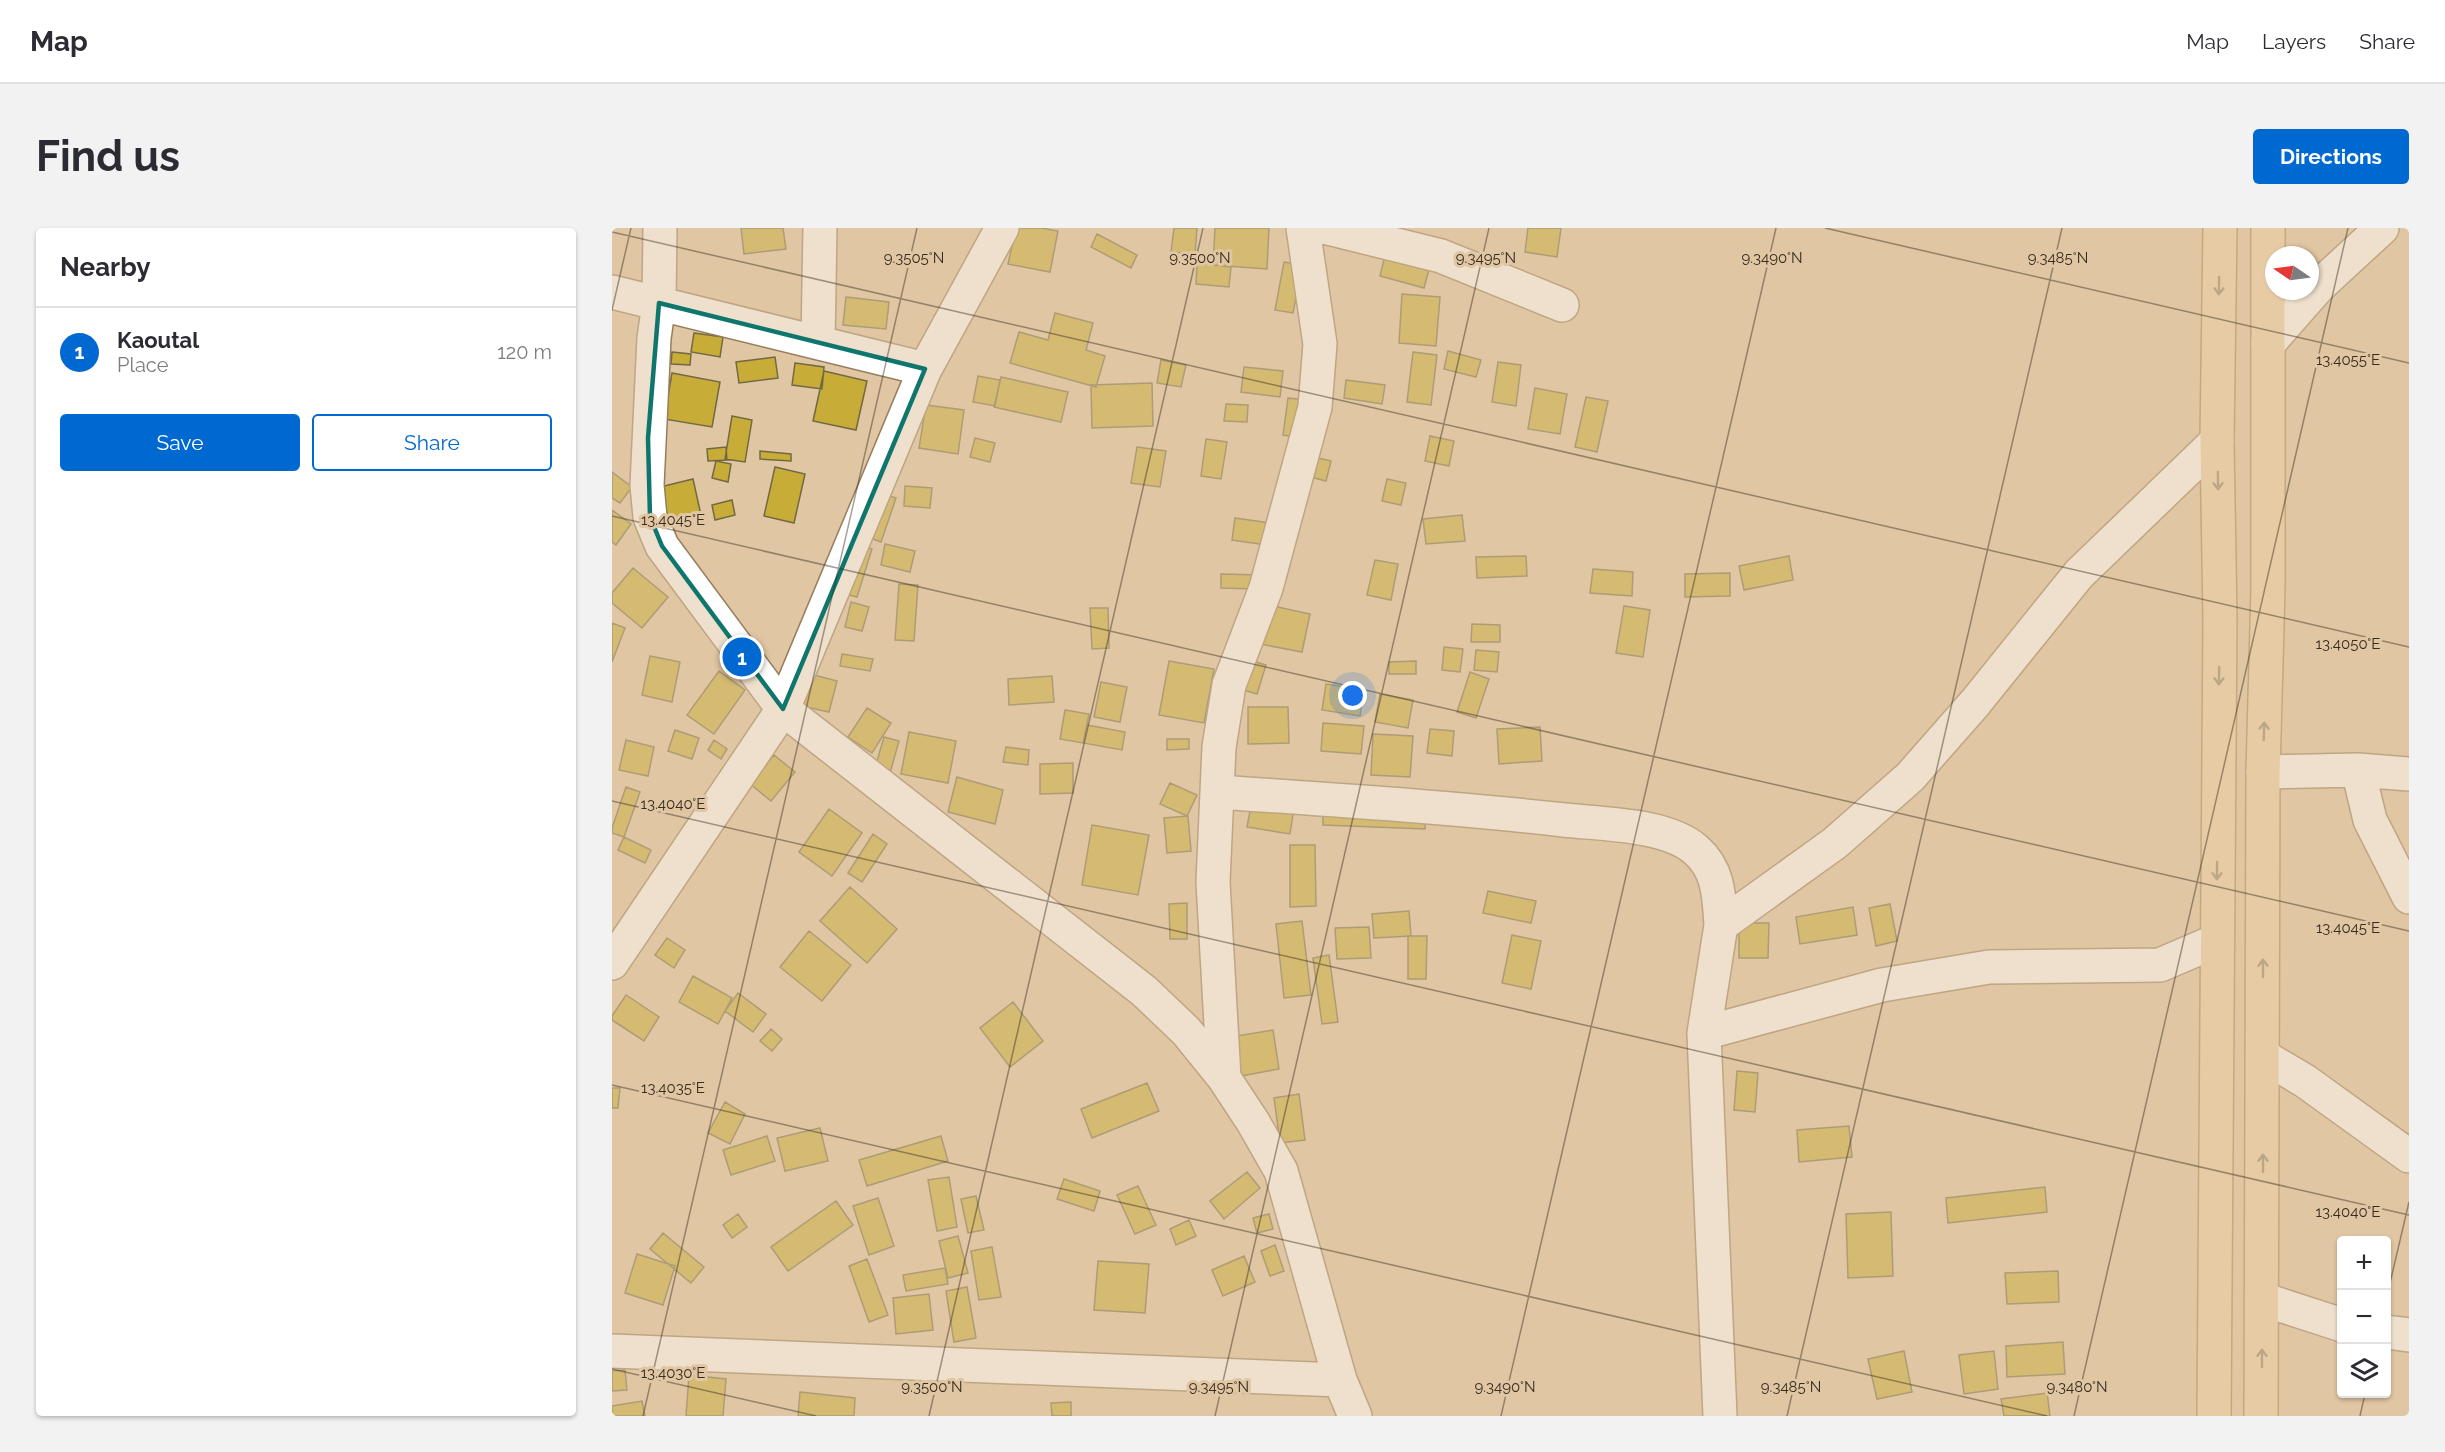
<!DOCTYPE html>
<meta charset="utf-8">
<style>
:root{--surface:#fff;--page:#f2f2f3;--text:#2b2b33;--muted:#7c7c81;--line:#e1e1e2;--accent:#0069d1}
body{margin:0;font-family:Raleway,sans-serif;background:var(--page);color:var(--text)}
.controls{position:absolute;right:18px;bottom:18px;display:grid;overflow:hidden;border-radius:6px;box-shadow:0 2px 4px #0004}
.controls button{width:54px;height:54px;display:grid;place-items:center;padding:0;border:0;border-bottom:2px solid var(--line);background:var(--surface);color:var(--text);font:30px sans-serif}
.compass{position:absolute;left:1653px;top:18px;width:54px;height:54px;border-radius:50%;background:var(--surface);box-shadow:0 2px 4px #0004;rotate:283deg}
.you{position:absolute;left:741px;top:468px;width:21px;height:21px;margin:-15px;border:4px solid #fff;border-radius:50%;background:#1a73e8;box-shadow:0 0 0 9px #1a73e833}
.badge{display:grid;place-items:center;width:39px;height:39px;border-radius:50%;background:var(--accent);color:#fff;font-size:20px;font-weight:700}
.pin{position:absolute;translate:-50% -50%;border:3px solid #fff;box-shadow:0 2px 6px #0006}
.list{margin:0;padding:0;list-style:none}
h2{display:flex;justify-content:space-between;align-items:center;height:78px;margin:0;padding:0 24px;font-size:26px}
h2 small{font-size:20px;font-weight:400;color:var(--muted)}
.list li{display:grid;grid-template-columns:39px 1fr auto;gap:18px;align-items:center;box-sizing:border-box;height:90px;padding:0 24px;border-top:2px solid var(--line)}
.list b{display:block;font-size:22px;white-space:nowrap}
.list p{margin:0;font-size:20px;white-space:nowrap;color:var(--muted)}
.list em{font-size:20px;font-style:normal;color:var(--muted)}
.actions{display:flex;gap:12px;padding:18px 24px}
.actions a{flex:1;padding:14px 0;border:2px solid var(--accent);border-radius:6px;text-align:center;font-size:21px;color:var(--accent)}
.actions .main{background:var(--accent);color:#fff}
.icon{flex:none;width:33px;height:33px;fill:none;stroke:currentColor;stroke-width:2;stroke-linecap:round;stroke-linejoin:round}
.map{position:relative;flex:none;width:1797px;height:1188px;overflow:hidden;border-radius:6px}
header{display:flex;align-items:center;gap:36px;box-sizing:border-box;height:84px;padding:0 30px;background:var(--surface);border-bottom:2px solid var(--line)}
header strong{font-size:28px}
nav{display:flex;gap:33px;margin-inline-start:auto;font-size:21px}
.intro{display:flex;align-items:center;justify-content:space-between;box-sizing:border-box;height:144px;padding:0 36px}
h1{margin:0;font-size:42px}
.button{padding:15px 27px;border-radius:6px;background:var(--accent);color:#fff;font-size:21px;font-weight:700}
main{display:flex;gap:36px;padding:0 36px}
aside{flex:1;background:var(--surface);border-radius:6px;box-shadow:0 2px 4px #0004}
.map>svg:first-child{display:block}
.building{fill:#c7ac38;stroke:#726943;stroke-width:1.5}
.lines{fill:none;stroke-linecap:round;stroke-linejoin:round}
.street-casing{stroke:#967e5d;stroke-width:36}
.primary-casing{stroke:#a68351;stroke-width:36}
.street{stroke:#fff;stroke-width:33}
.primary{stroke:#eed1a7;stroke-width:33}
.oneway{stroke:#927f63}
.marked{fill:none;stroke:#0f766e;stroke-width:4.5;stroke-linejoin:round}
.ticks{fill:none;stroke:#372d1f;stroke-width:1.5;stroke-opacity:0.45}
.ticks-label{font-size:15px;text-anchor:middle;fill:#372d1f;stroke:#e0c6a3;stroke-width:6;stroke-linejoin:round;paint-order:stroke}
</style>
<header>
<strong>Map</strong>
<nav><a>Map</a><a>Layers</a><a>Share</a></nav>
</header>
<div class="intro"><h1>Find us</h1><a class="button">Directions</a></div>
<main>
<aside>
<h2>Nearby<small></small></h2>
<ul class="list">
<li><span class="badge">1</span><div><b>Kaoutal</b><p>Place</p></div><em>120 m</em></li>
</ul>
<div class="actions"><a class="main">Save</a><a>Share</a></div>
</aside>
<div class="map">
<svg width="1797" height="1188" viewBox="0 0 1797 1188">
<rect width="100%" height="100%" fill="#e0c6a3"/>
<path class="building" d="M129 0H171L174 21 132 26Z
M404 0H429L446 3 438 44 396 36Z
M562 0H585L583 26 559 24Z
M603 0H657L655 41 601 37Z
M916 0H949L945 29 913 24Z
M485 6 525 27 519 40 479 19Z
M775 19 820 30 812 60 768 48Z
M672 34 690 37 681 85 663 82Z
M585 35 619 39 617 59 584 56Z
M790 66 828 69 824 118 787 115Z
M234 69 277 74 274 101 231 97Z
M443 85 481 95 474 122 493 128 484 159 398 135 407 104 436 112Z
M82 105 111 109 108 129 79 124Z
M836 123 869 132 864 149 832 141Z
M60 124 79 126 78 137 59 136Z
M801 124 825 127 819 177 795 174Z
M163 129 166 150 127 155 124 134Z
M549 132 574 137 569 159 545 155Z
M886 134 909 137 904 178 880 174Z
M183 135 212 139 210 161 180 157Z
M632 139 671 143 668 169 629 164Z
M212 143 255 153 244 202 201 193Z
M60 145 108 154 100 199 52 191Z
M366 148 388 152 383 178 361 174Z
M389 149 456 164 449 194 382 179Z
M734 152 773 157 770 176 732 170Z
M540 155 541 198 480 200 479 157Z
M923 160 955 166 948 206 916 201Z
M974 169 996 173 985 224 963 219Z
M676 170 695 172 690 210 671 207Z
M614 176 636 177 635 194 612 193Z
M314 177 352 182 346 226 307 220Z
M120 188 140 192 133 234 113 231Z
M818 208 842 213 837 238 813 233Z
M363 210 383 215 378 234 358 229Z
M594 211 615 214 609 251 589 248Z
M114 219 115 232 96 233 95 221Z
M525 219 554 223 548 259 519 255Z
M148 223 179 226V233L148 231Z
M706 230 719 233 714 253 702 250Z
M104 233 119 236 116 254 100 250Z
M163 239 193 246 182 295 152 288Z
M0 244 20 259 8 275 0 270Z
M81 251 89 287 56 295 48 259Z
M775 251 794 255 789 277 770 273Z
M293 258 320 260 318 280 292 278Z
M265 264 284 270 269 314 250 307Z
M120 272 123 287 103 292 100 277Z
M0 282 19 296 4 317 0 314Z
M850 287 853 313 814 316 811 291Z
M623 290 658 295 654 317 620 312Z
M245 316 260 321 245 369 230 365Z
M273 316 303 323 298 344 269 337Z
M914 328 915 348 865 350 864 329Z
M1177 328 1181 352 1132 362 1127 338Z
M763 332 786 336 779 372 755 367Z
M21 340 56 369 30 400 0 375V365Z
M981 341 1021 344 1020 368 978 365Z
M1118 345V368L1073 369V346Z
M609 346 646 347 645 361 609 360Z
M287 356 306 357 302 413 283 412Z
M239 374 257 379 250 403 233 399Z
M652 376 698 386 690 424 643 415Z
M1012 378 1038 382 1031 429 1004 425Z
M478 380H496L497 420 480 421Z
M0 395 13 400 0 434Z
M860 396 888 397V414H859Z
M832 419 851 421 848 444 830 442Z
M864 422 887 424 885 444 862 442Z
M230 426 261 431 258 443 228 438Z
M38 428 68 434 60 474 30 467Z
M634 431 654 437 645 466 625 460Z
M557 433 602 441 592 495 547 487Z
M804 433V446H777V434Z
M107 443 133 462 102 506 75 487Z
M858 444 877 451 864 490 845 484Z
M198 446 225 453 217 484 190 478Z
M440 448 442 474 397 477 396 451Z
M489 454 515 459 508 494 482 489Z
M714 456 752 462 748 488 710 482Z
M768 466 801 472 796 500 763 494Z
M636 479H676L677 515 636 516Z
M255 480 279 495 260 525 236 509Z
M453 482 477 486 471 515 448 511Z
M711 495 752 498 749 526 709 523Z
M475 497 513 504 510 522 471 515Z
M928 499 930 533 887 536 885 501Z
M818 501 842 503 840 528 815 525Z
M63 502 87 510 80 531 56 523Z
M297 504 344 513 336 555 289 546Z
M761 506 801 508 798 549 759 547Z
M272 509 287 513 278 545 263 540Z
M555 511H577V521L555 522Z
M14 512 42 519 36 548 7 542Z
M102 512 115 521 109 531 96 522Z
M394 519 417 522 416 537 391 534Z
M162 527 183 544 159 573 138 556Z
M461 535V565L428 566V536Z
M345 549 391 562 383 596 336 584Z
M558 555 585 567 575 588 548 576Z
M14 559 28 564 12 609 0 605V600Z
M640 573 682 580 678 606 635 599Z
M711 578 814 581 813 601 711 597Z
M217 581 250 605 220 648 187 624Z
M576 588 579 623 555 625 552 590Z
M480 597 537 607 526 667 470 657Z
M261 606 275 616 250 654 236 645Z
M12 609 39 622 33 635 6 622Z
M678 617H703L704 678 678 679Z
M238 659 285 701 255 735 208 693Z
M876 663 924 673 919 695 871 685Z
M575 675V711H558L557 676Z
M1278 676 1285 713 1264 718 1257 680Z
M1241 679 1245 707 1188 716 1184 689Z
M797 683 799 708 762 710 760 686Z
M690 693 699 767 672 770 664 696Z
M1127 695H1157L1156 730H1127Z
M757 699 759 730 725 731 723 700Z
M197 703 239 737 210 773 168 739Z
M900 707 929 713 919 761 890 755Z
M796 708H815L814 751H796Z
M55 710 73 722 62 740 43 727Z
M717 727 726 794 710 796 701 730Z
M81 748 120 770 106 796 67 774Z
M126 765 154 786 141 804 113 783Z
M14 767 47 789 32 813 0 792V788Z
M401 774 431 813 398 839 368 800Z
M159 801 170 811 160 823 148 813Z
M661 802 667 841 624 849 618 809Z
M1125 843 1146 845 1143 884 1122 882Z
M535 855 547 883 480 910 469 881Z
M0 860H8L6 880H0Z
M687 866 693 912 668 915 662 870Z
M113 874 133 886 118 916 96 905Z
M1237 898 1240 929 1187 934 1185 902Z
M208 900 216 933 173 943 165 910Z
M155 908 163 933 119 947 111 922Z
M329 908 336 933 255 958 247 932Z
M635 944 648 960 612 991 598 973Z
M337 949 345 999 325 1003 316 952Z
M452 951 488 963 482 983 445 971Z
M526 958 544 997 523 1006 505 967Z
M1433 959 1435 984 1336 995 1334 970Z
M364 968 372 1002 356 1005 349 971Z
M266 970 282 1018 257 1027 241 978Z
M224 973 241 997 176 1043 159 1019Z
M1279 984 1281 1048 1236 1050 1234 986Z
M126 986 135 999 120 1010 111 997Z
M657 986 661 1001 645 1005 641 990Z
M577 992 584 1008 564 1017 558 1001Z
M51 1005 92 1039 79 1055 38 1021Z
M346 1008 356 1045 336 1050 327 1013Z
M663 1017 672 1043 658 1048 649 1023Z
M380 1019 389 1069 367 1072 359 1023Z
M25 1026 63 1038 51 1077 13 1065Z
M632 1028 643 1054 611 1068 600 1042Z
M255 1031 276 1087 257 1094 237 1038Z
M486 1033 537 1036 533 1085 482 1082Z
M333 1040 336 1056 294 1063 291 1047Z
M1446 1043 1447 1074 1395 1076 1393 1045Z
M355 1059 364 1110 342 1114 334 1063Z
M317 1066 321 1102 284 1106 281 1070Z
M1451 1114 1453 1146 1395 1149 1394 1118Z
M1292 1123 1300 1164 1265 1171 1256 1131Z
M1382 1123 1386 1161 1352 1166 1347 1127Z
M13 1142 15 1162 0 1163V1143Z
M77 1147 114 1151 111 1188H74Z
M188 1164 243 1170 242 1188H186Z
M1435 1165 1438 1188H1392L1389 1171Z
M30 1173 33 1188H0V1178Z
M459 1174V1188H440L439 1175Z"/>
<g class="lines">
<g class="street-casing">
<path id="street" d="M48 0 47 75 42 110 35 257 38 289 50 318 171 481 532 763 574 803 612 850 641 894 669 943 728 1152 743 1188
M716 0 829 28 950 77
M0 64 313 141
M206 114 208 0
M1656 116 1706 59 1770 0
M1746 542 1758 592 1797 669
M1651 544 1746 542 1797 546
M606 564C721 572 837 579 952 592 989 596 1055 596 1084 622 1107 642 1107 668 1109 697
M0 735 171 481 313 141 390 0
M1092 805 1270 757 1377 739 1548 737 1604 713
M1651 828 1693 853 1797 928
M612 850 601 654 607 519 617 457 654 360 703 179 708 116 691 0
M1650 1071 1730 1097
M1774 1104 1797 1107
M0 1123 728 1152
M1108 1188 1092 805 1109 697 1223 615 1298 549 1363 475 1467 346 1605 213"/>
</g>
<g class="primary-casing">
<path id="primary" d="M1602 1188 1608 391 1605 213 1608 0
M1649 1188 1651 544 1656 361V0"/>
</g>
<use href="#street" class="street"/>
<use href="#primary" class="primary"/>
</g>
<defs><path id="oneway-shaft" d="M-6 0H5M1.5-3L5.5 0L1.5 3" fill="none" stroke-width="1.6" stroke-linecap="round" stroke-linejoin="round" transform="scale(1.5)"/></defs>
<g class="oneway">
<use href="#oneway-shaft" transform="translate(1607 58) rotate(91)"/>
<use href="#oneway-shaft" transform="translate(1606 253) rotate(89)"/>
<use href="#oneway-shaft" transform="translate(1607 448) rotate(91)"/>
<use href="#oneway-shaft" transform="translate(1652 503) rotate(-88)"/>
<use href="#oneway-shaft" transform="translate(1605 643) rotate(91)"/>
<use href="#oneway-shaft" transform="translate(1651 740) rotate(-90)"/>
<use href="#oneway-shaft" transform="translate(1651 935) rotate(-90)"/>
<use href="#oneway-shaft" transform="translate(1650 1130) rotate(-90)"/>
</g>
<path d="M0 0H1797V1188H0ZM47 75 313 141 171 481 50 318 38 289 36 210Z" fill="#e0c6a3" fill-opacity=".55" fill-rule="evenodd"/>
<path class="marked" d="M47 75 313 141 171 481 50 318 38 289 36 210Z"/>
<path class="ticks" d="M1213 0 1797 135M0 4 1797 419M0 82 19 0M0 288 1797 703M0 573 1797 987M0 857 1435 1188M1774 1072 1797 974M0 1141 204 1188M31 1188 305 0M317 1188 591 0M603 1188 877 0M889 1188 1164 0M1175 1188 1450 0M1462 1188 1736 0M1748 1188 1753 1166"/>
<g class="ticks-label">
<text x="302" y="35">9.3505°N</text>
<text x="588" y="35">9.3500°N</text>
<text x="874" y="35">9.3495°N</text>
<text x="1160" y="35">9.3490°N</text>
<text x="1446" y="35">9.3485°N</text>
<text x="1736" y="137">13.4055°E</text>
<text x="61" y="297">13.4045°E</text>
<text x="1736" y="421">13.4050°E</text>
<text x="61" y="581">13.4040°E</text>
<text x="1736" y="705">13.4045°E</text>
<text x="61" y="865">13.4035°E</text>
<text x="1736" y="989">13.4040°E</text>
<text x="61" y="1150">13.4030°E</text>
<text x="320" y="1164">9.3500°N</text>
<text x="607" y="1164">9.3495°N</text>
<text x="893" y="1164">9.3490°N</text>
<text x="1179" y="1164">9.3485°N</text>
<text x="1465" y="1164">9.3480°N</text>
</g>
</svg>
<div class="controls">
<button>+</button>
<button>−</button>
<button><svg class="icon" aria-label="layers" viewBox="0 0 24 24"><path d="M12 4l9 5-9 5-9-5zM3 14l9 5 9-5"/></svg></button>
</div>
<svg class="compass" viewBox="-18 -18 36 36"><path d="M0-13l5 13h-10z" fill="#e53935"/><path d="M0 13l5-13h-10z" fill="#7c7c81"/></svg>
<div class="you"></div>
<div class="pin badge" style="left:130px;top:429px">1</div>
</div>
</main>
